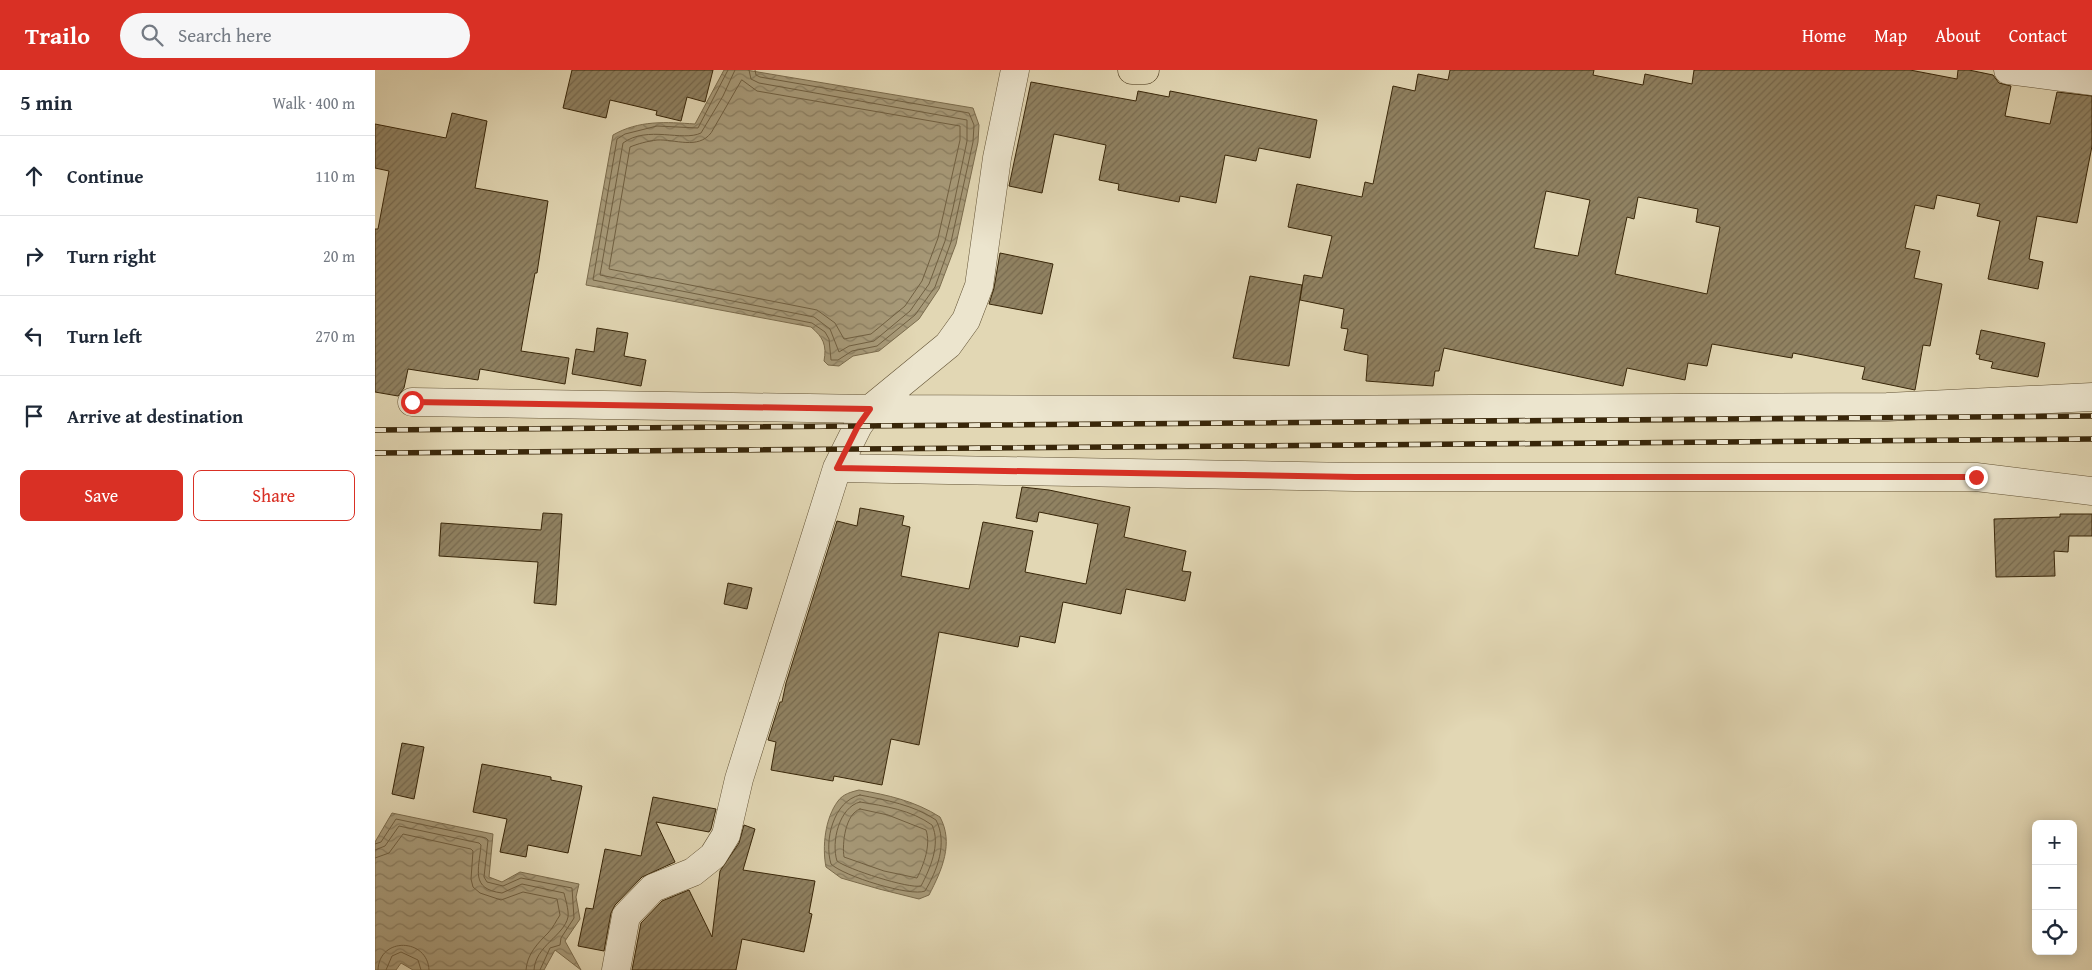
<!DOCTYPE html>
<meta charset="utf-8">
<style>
:root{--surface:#fff;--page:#f6f6f7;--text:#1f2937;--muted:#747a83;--line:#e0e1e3;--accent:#d93025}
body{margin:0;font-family:"Gentium Book Plus",serif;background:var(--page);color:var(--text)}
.controls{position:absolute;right:15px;bottom:15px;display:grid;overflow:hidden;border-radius:8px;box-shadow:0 2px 12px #0003}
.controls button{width:45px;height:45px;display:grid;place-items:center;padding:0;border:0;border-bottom:1px solid var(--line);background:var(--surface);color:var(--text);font:25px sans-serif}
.stop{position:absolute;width:15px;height:15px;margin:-11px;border:4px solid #d93025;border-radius:50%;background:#fff}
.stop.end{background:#d93025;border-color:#fff;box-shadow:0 1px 5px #0008}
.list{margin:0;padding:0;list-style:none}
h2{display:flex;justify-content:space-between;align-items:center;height:65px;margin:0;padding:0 20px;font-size:21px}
h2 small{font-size:16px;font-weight:400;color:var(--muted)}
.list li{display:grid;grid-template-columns:32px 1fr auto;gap:15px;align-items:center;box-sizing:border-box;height:80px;padding:0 20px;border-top:1px solid var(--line)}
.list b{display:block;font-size:19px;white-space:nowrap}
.list em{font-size:16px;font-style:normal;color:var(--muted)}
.actions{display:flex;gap:10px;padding:15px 20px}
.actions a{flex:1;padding:11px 0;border:1px solid var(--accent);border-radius:8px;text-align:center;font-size:18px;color:var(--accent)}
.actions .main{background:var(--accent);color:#fff}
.icon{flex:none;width:28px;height:28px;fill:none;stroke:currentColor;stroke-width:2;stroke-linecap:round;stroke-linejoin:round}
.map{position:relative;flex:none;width:1717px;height:900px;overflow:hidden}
header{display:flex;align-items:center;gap:30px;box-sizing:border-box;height:70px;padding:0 25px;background:var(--accent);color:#fff}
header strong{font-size:24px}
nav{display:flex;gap:28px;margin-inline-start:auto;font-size:18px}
.search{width:350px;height:45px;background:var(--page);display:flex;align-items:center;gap:12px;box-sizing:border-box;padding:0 18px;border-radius:28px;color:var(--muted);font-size:19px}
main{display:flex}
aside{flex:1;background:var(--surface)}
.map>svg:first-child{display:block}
.water{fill:url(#water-waves);stroke:#7b6c4d}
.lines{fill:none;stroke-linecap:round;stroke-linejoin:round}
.shore{stroke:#706042;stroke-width:1}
.building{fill:url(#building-hatch);stroke:#382609;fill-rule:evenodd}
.minor-casing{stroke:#625234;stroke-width:29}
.major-casing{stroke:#382609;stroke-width:29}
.minor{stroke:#ece5ce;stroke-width:28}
.major{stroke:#e2d7b4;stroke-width:28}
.rail-casing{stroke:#382609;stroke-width:5.5}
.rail{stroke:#ece5ce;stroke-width:4;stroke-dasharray:11;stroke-linecap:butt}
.route{stroke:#d93025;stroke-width:6}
</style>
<header>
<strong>Trailo</strong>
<div class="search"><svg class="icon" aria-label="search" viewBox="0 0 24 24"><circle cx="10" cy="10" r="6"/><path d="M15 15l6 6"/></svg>Search here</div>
<nav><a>Home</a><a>Map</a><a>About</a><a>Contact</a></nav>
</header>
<main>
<aside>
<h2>5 min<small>Walk · 400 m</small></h2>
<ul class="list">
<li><svg class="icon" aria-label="ahead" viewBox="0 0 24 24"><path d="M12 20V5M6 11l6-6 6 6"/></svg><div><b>Continue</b></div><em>110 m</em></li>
<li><svg class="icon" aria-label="right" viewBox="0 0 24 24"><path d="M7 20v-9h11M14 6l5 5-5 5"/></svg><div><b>Turn right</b></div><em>20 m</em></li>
<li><svg class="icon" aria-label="left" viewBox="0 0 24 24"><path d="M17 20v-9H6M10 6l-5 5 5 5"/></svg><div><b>Turn left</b></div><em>270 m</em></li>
<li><svg class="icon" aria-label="arrive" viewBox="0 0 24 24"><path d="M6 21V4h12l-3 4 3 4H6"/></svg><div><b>Arrive at destination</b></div></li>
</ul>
<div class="actions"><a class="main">Save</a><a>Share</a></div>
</aside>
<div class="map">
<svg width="1717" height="900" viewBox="0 0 1717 900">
<defs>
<pattern id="water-waves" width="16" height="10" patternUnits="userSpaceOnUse" patternTransform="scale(1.25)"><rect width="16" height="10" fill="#a89b7a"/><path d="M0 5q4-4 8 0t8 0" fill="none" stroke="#8a7e62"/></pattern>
<pattern id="building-hatch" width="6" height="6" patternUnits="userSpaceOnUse" patternTransform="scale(1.25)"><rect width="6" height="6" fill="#908262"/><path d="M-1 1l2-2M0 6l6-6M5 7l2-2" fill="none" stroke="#776a4f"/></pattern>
</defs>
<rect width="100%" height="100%" fill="#e2d7b4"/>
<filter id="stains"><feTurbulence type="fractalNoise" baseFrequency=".004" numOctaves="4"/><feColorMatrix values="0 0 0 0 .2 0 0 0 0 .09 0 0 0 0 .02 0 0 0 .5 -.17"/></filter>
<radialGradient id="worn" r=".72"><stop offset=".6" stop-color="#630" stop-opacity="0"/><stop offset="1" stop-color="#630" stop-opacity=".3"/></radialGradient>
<path class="water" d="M349 0H371L598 38 604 55 603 72 581 174 564 219 544 249 504 281 478 286 464 296 453 295 449 291C452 275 448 267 436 257L211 215 238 65C264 50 291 52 320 54Z
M484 720C513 725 540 731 565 747 579 773 567 800 554 825L544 829 504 819 466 808 451 797C447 777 450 748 463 731 468 724 476 722 484 720Z
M17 743 118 764 114 807 127 812 145 802 204 814 201 827 205 849 190 871 206 900 180 880 169 900H38L26 893 21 900H0V772Z"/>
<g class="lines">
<path class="shore" d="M353 0 323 58 282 56 250 64 242 69 218 210 437 253 450 262 454 269 456 290H463L477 281 502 276 540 245 560 217 576 172 598 72 599 55 594 43 385 7 381 5 380 0
M360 0 348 26 326 63C307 72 273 55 248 73L225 205 439 247 455 259 464 282 474 276 499 271 535 241 554 214 570 171 578 138 592 71V50L384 13 376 9 374 0
M367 10 382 21 585 56V70L563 168 547 211 530 236 496 264 469 269 460 253 442 240 234 199 255 77C262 74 273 71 282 70 300 69 323 80 336 63Z
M485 725C511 730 539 735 561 750 573 773 562 801 550 821 536 827 468 806 456 794 449 771 458 731 485 725Z
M485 732C510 736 536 740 557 755 566 774 555 799 546 816 534 819 472 799 462 791 456 772 464 737 485 732Z
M485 739 513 745 551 760C556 775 549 794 542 808L509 801 469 787C467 774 470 744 485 739Z
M0 774 6 772 21 749 111 768 113 770 109 807 112 812 128 816 146 808 197 818 199 848 186 868 185 875 175 878 165 900
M0 780 10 776 24 756 104 773 106 775C104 800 95 819 127 823L147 814 189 823C190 828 194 840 193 847 189 866 160 876 159 900
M0 788 14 783 28 764 96 779 98 781 96 809 98 817 105 823 126 830 148 822 182 829 185 845C181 851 178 858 173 863 163 873 152 884 151 900
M3 900C4 866 53 868 54 900
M11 900 17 886 26 882 43 890 46 900"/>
</g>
<path class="building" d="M197 0H338L330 32 312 27 306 51 281 45 282 41 235 30 231 48 188 38Z
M1075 0H1219L1218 5 1268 15 1270 4 1317 14 1319 0H1535L1582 9 1583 0H1594L1618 5 1624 13 1636 16 1630 46 1675 54 1682 22 1717 26V76L1702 153 1662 146 1654 189 1668 192 1663 219 1613 209 1625 151 1602 146 1605 134 1562 125 1559 139 1540 135 1530 178 1545 181 1539 208 1567 214 1555 276 1548 275 1540 320 1487 309 1490 297 1418 283 1417 288 1337 274 1332 296 1313 293 1310 310 1252 298 1248 316 1069 278 1064 301H1060L1058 316 991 311 993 285 969 280 973 259 966 258 969 239 925 230 929 205 947 208 957 166 913 157 922 114 987 127 990 112 998 114 1018 16 1040 21 1043 4 1073 10ZM1171 121 1215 130 1203 186 1159 178ZM1263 127 1323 139 1321 152 1345 157 1332 224 1240 204 1252 147 1259 149Z
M656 12 761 31 763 21 794 27 795 21 942 50 935 88 884 78 881 91 850 85 841 133 805 126 804 132 743 120 744 114 724 110 731 75 679 64 667 123 634 116Z
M77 43 112 51 100 118 173 131 162 203H160L146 281 194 288 190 314 105 299 103 310 33 299 29 318 23 326 0 322V159H3L14 101 0 98V54L71 68Z
M625 183 678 194 667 244 614 234 619 218Z
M875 206 927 215 914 296 858 288Z
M222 258 253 263 249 286 271 290 266 316 197 304 201 279 219 282Z
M1606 260 1670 273 1663 307 1616 298 1618 292 1604 289 1605 285 1601 284Z
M647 417 674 420 755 437 749 467 811 481 807 501 816 502 810 531 751 519 746 544 688 532 680 573 645 566 643 577 564 562 544 675 516 669 507 715 459 706 458 711 396 700 401 672 393 670 405 632H407L411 613 462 451 482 456 485 438 529 446 527 455 535 457 526 506 594 519 608 452 658 461 650 502 711 514 723 454 664 442 662 452 641 448Z
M168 443 187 444 181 535 159 533 163 492 64 486 66 453 166 460Z
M1685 444H1717V466H1694L1693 482 1679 481 1680 506 1621 507 1619 449 1685 447Z
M353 513 377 518 372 539 349 534Z
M27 673 49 677 39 729 17 724Z
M107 694 176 707V710L207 716 193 783 153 775 151 787 125 782 132 749 98 742Z
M278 727 341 739 336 759 334 762 281 752 300 792 267 807 240 835 236 843 229 881 203 876 211 838 218 839 230 779 266 786Z
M369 755 380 759 368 800 440 811 434 843 437 844 429 882 367 869 361 900H257L266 853 287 831 314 820 337 867 345 801 364 773Z"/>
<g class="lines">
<g class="minor-casing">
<path id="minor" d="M1633 0 1717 11
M37 332 495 339 876 340 1512 337 1717 327
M462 398 980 407H1601L1717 421
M241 900 251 846 278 818 318 802 338 786 351 765 364 709 462 398 483 356 495 339 573 275 591 250 604 216 622 88 640 0"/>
</g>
<g class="major-casing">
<path id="major" d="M757 0H770"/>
</g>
<use href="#minor" class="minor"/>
<use href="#major" class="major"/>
<g class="rail-casing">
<path id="rail" d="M0 360 1717 346
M0 383 1717 369"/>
</g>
<use href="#rail" class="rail"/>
</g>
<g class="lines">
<path class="route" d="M37 332 495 339 483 356 462 398 980 407H1601"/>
</g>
<rect width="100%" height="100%" filter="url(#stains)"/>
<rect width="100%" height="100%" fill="url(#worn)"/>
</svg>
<div class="controls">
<button>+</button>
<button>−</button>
<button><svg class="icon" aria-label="locate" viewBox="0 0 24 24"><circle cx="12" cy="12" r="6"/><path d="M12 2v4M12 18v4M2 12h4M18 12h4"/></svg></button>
</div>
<div class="stop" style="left:37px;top:332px"></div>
<div class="stop end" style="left:1601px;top:407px"></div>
</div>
</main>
